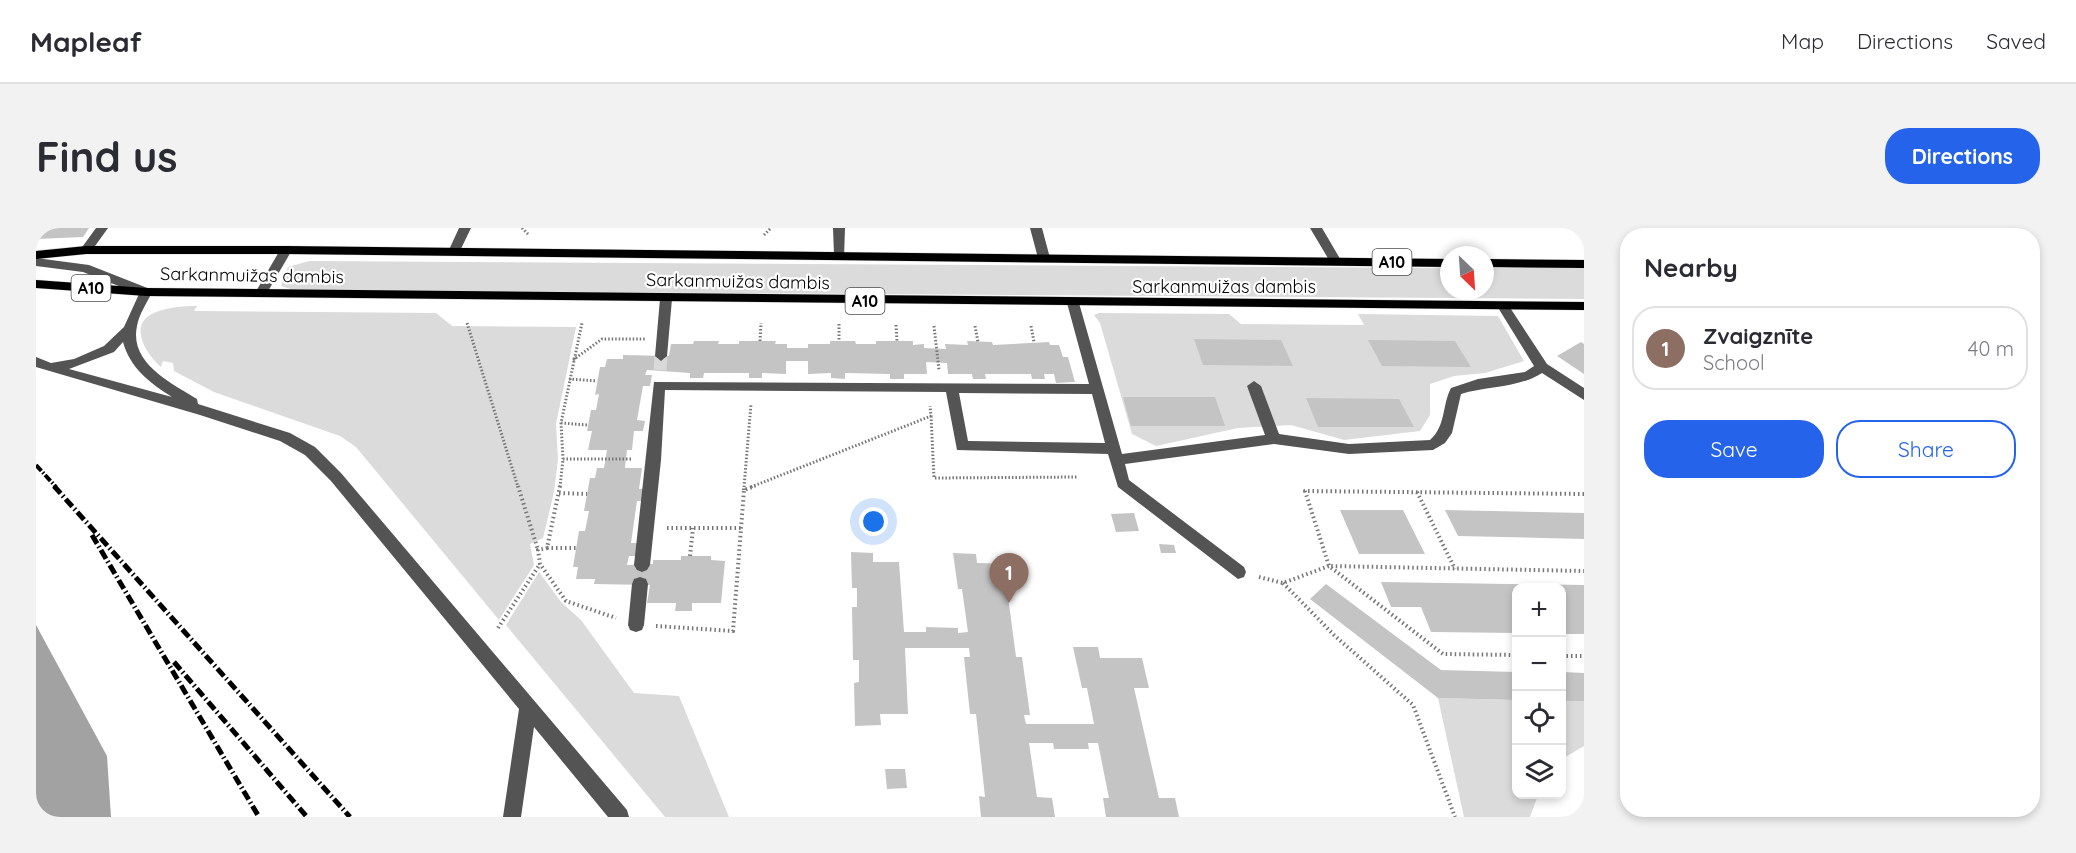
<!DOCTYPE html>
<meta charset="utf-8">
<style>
:root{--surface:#fff;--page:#f2f2f3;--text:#2b2b33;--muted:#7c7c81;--line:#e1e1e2;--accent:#2563eb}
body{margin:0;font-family:Quicksand,sans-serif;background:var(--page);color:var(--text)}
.controls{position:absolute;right:18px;bottom:18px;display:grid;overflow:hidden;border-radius:12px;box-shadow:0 3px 9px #0003}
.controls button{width:54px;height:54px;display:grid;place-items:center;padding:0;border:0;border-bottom:2px solid var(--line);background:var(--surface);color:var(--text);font:30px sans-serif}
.compass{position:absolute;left:1404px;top:18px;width:54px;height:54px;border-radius:50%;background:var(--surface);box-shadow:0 3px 9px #0003;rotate:155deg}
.you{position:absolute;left:838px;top:294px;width:21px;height:21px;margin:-15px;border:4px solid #fff;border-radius:50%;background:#1a73e8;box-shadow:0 0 0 9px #1a73e833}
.badge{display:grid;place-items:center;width:39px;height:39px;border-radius:50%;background:var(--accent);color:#fff;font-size:20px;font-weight:700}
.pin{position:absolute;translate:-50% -50px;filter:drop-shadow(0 2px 3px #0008)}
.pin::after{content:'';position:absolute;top:32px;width:21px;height:18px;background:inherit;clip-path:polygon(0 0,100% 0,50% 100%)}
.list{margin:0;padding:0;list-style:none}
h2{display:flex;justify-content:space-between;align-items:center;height:78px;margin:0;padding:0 24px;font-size:26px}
h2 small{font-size:20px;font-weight:400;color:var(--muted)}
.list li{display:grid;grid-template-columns:39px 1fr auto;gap:18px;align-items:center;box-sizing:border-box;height:84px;margin:0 12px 12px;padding:0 12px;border:2px solid var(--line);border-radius:24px}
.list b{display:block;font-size:22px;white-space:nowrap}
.list p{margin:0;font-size:20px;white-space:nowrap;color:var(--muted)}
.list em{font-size:20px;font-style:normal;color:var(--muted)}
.actions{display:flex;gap:12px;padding:18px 24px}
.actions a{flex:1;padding:14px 0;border:2px solid var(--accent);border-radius:24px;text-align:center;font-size:21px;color:var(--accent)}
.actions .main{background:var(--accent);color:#fff}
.icon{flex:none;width:33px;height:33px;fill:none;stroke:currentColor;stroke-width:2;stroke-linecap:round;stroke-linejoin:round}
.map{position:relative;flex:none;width:1548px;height:589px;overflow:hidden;border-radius:24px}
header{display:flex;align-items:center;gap:36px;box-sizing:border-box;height:84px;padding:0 30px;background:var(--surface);border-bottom:2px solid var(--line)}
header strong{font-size:28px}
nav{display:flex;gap:33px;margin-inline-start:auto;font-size:21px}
.intro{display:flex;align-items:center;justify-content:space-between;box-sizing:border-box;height:144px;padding:0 36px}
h1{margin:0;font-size:42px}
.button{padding:15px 27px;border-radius:24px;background:var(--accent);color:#fff;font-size:21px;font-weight:700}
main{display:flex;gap:36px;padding:0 36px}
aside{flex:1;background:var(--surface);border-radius:24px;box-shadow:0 3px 9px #0003}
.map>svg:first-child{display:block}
.green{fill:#dbdbdb}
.water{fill:#a2a2a2}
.building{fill:#c4c4c4}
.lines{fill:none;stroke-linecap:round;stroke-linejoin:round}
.minor-tunnel{stroke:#d9d9d9;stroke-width:13;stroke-dasharray:13 7;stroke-linecap:butt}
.major-casing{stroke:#dbdbdb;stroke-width:1}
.path-far1{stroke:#767676;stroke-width:3;stroke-dasharray:1.5 2;stroke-linecap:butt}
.path{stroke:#767676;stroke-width:4;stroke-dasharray:1.5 3;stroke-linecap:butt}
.minor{fill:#545454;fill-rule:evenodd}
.major{fill:#000;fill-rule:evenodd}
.rail-far1{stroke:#000;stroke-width:4;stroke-dasharray:8 2 1.5 2;stroke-linecap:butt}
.rail{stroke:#000;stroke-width:5;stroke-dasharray:10 3 1.5 3;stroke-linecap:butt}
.labels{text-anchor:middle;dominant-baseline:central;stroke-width:4.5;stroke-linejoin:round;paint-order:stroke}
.shield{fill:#fff;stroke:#4c4c4c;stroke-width:1.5}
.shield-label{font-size:16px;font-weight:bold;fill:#000}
.street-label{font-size:18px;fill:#000;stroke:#fff}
</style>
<header>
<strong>Mapleaf</strong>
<nav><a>Map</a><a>Directions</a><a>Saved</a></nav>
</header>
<div class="intro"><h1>Find us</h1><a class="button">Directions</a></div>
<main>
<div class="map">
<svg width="1548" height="589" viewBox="0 0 1548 589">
<rect width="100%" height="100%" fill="#fff"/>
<path class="green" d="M273 33 1413 40V63H1449V40H1548V71L258 62 245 58 252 39Z
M161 78 158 83 400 85 416 98 540 99 520 196 522 231 518 264 507 310 494 316 498 337 463 392 320 219 304 208 178 164 138 143 137 135 127 133 125 139C108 124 90 93 123 83 135 79 148 78 161 78Z
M1063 85 1193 86 1205 96 1328 97 1322 86 1462 88 1488 133 1449 145 1418 148 1394 156V187L1384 203 1308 212 1255 197 1202 200 1120 218 1096 206 1064 95 1058 87Z
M503 344 525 374 545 392 598 465 643 468 693 589H629L470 397Z
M1402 470 1480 472V566L1502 567 1494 589H1428Z
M1526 473H1548V518L1526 531Z"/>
<path class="water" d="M0 397 71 528 75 589H0Z"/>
<path class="building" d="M0 0H53L47 9 0 11Z
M1158 111 1245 112 1257 138 1167 137Z
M1332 112 1419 113 1435 139 1346 138Z
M658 113H683L682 116H703V113H740L739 116H751V120H772V116H794V113H819L820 116H840V113H877V117L888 116V120L910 121 909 116 932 117 931 113 956 114 957 117 1013 114 1014 117H1023L1027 129H1032L1039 154 1020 155 1018 146H1008L1009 151H996L995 146H949L950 151H937L936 146H912L911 135 890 134 891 146H868V151H854V146L809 145V151L795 150V145L772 146V133H750V146L726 145V150H713V145H668L667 150H654V145L611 142 609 147H616L614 158H607L601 192 609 193 607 203H598L596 222H591L589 240H606L603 261 611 260 610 273H601L595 315H604L602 328H593L591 337 617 336V332H645V328H675V332L689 333 685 375H656V383H639L640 375H611L614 357 558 356 559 351H540L542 339H537L543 303H549L553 283H548L554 250H559L561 240H568L571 222H552L556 203H551L555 182H560L563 166 559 167 564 139H569L571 131H587V127L633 128 635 116H657Z
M1545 114 1548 116V146L1521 128Z
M1087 169H1179L1189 198H1095Z
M1270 170 1363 171 1378 199H1282Z
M1304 282H1367L1389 326H1323Z
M1409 282 1548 285V311L1422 308Z
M1098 285 1103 303 1080 304 1075 286Z
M1123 316 1138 317 1140 325H1125Z
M815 324 837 325V334H863L868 404H890V399L922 400V405L932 404 926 361H922L917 325 940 326 941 335 980 336 984 361H971L980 429H986L994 487H988L990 496H1058L1051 460H1046L1037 419H1062L1064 430H1106L1113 460H1098L1123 570H1139L1143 589H1070L1067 570H1073L1062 515H1052L1053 521H1018L1017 515H993L1001 569 1016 570 1019 589H945L943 568 949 569 940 486H934L928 429H934L933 420H869L872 486H844L845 497 819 498 818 455 823 454V432H817L816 379H821V360H816Z
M1345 354 1548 357V406H1526V359H1480V405L1395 404 1385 379H1355Z
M1290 356 1405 442 1480 444V472L1402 470 1274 371Z
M1526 444 1548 445V473H1526Z
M849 541H869L871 560 851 561Z"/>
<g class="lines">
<path class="minor-tunnel" d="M624 142 625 128"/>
<g class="major-casing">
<path id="major" d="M50 18H250L1413 31V39L250 26H50L0 31V23Z
M1449 31 1548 32V40L1449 39Z
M0 52 110 60 1548 74V82L110 68 0 60Z"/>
</g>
<path class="path-far1" d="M486 0 492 6
M728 7 735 0
M431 95 482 259
M803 96V113
M860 97 861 113
M898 98 903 142
M939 98 942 114
M995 98 998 114
M724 113 725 95
M537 132 566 111H609
M533 151 561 153
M895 188 898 250 1041 249
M525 195 552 197
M527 231H596
M524 259 527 231 525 195 546 95
M708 259 715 176
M715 259 895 188 894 178"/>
<path class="path" d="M482 258 502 322
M524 258 511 320 502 322 504 336 530 373 580 390
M708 262V258
M1381 264 1419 341
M523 265 551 266
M1548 266 1269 263 1293 338 1548 343
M631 300H705
M511 320H540
M654 328 657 300
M1223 349 1247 355 1293 338 1407 426 1480 427
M1247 355 1298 407 1377 477 1419 589
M620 398 697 403 708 262 719 258
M462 400 504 336
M1526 428H1548"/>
<path class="minor" d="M60 0H72L54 25H46L44 22Z
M423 0H435L422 27H414L412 24Z
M797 0H809L808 30H800L798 27Z
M994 0H1006L1014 30 1012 33 1008 34 1002 30Z
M1274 0H1286L1306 34 1304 37H1296Z
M250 18 256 22 231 65 225 69 221 68 219 65 244 22Z
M0 30 53 37 114 61 116 64C111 75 103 86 101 98 93 135 135 155 161 171L162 176 254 205 279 219 305 245 591 582 593 589H572L498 499 485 589H467L483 481 295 253 269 227 244 213 164 187 0 139V129L15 135 38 131 68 118 88 99 103 66 47 44 0 38ZM87 114C94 140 114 155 136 169L33 141 78 124Z
M630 67 636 71 631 128 625 133 619 128 624 71Z
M1037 71 1043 75 1086 226 1229 207 1211 158 1218 153 1225 158 1243 206 1313 216 1394 212C1410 198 1406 177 1415 160L1442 151 1489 144 1498 138 1461 78 1467 74 1471 75 1511 136 1548 160V172L1506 145C1483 160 1451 158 1425 166L1416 205 1409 215 1397 222 1313 226 1238 216 1089 236 1093 252 1208 339 1210 344 1208 349 1202 351 1082 259 1072 226 921 222 910 164 629 162 625 232 614 337 611 342 606 344 601 342 598 337 618 154 1053 156 1031 75ZM923 165 1056 166 1069 215 932 213Z
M604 349 610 351 612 356 608 397 606 402 600 404 594 402 592 397 596 356 598 351Z"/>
<use href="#major" class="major"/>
<path class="rail-far1" d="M0 237 20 259"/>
<path class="rail" d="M18 258 314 589
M56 307 223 589
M138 434 271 589"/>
</g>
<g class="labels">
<g class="shield">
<rect x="1336.5" y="21" width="39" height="26" rx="4.5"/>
<rect x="35.5" y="47" width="39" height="26" rx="4.5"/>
<rect x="809.5" y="60" width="39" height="26" rx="4.5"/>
</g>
<g class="shield-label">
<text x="1356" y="34">A10</text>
<text x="55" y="60">A10</text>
<text x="829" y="73">A10</text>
</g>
<g class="street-label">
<text transform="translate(216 47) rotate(1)">Sarkanmuižas dambis</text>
<text transform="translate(702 53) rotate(1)">Sarkanmuižas dambis</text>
<text x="1188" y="58">Sarkanmuižas dambis</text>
</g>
</g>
</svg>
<div class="controls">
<button>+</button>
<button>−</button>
<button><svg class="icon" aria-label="locate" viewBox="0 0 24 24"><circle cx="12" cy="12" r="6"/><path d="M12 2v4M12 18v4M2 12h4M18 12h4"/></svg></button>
<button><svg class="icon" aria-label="layers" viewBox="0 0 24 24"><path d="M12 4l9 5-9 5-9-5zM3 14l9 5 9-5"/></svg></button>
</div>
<svg class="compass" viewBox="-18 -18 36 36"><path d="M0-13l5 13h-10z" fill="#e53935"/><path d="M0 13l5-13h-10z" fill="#7c7c81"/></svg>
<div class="you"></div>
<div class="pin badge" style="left:973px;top:375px;background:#8d6e63">1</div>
</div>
<aside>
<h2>Nearby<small></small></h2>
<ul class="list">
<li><span class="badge" style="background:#8d6e63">1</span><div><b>Zvaigznīte</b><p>School</p></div><em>40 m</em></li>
</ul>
<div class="actions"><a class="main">Save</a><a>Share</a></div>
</aside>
</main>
